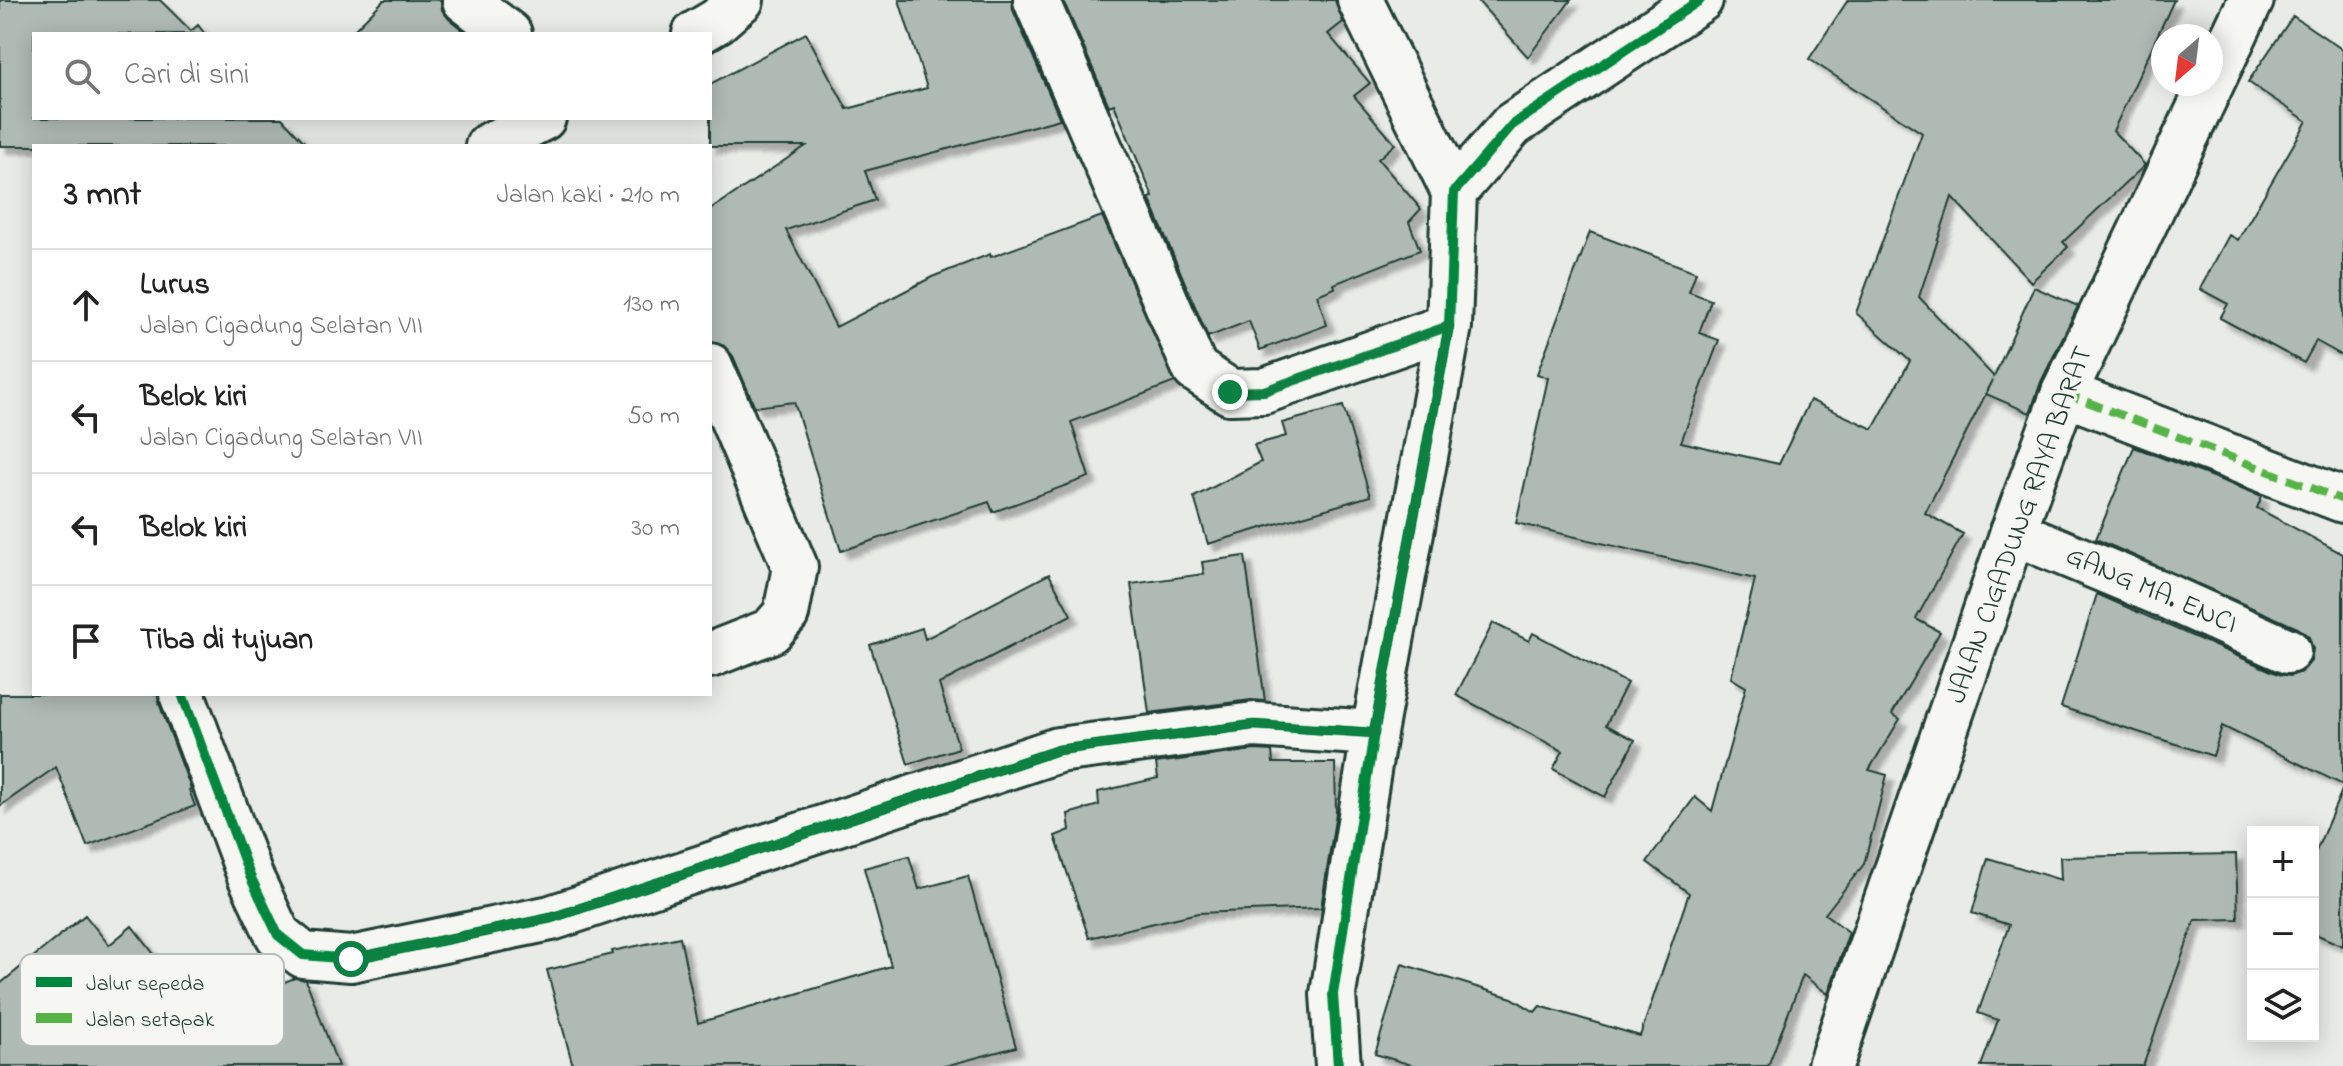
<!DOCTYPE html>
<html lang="id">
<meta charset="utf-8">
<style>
:root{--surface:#fff;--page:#f6f6f6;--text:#222;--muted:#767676;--line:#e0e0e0}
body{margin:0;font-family:"Indie Flower",sans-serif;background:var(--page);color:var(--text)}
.controls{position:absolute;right:24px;bottom:24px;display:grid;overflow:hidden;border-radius:0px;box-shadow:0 4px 20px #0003}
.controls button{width:72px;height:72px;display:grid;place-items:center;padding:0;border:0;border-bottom:2px solid var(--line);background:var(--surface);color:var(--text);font:40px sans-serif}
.compass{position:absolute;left:2151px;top:24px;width:72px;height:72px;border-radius:50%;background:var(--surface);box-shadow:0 4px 20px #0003;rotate:208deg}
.stop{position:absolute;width:24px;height:24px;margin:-18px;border:6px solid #0b8043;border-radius:50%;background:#fff}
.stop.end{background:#0b8043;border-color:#fff;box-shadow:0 2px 8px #0008}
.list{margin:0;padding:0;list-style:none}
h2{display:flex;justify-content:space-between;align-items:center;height:104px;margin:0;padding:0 32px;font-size:34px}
h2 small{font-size:26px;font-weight:400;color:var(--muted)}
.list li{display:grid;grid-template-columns:52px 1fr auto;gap:24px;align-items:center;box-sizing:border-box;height:112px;padding:0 32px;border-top:2px solid var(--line)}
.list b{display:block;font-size:30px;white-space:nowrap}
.list p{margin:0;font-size:26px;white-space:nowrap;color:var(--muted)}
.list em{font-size:26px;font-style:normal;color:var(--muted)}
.icon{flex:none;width:44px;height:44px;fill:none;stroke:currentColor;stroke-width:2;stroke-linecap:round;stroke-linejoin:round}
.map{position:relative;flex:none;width:2343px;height:1066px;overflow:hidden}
.search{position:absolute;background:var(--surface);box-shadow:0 4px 20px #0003;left:32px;top:32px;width:680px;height:88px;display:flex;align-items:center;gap:20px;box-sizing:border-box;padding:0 28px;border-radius:0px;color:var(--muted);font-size:30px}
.panel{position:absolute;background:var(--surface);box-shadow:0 4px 20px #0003;left:32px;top:144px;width:680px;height:552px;border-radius:0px}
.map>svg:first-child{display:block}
.building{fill:#b0bab5;stroke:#1f3d34;stroke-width:2;filter:url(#shadow)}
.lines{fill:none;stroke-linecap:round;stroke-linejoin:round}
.street-casing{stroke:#1f3d34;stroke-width:50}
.secondary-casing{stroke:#1f3d34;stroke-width:50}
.street{stroke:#f6f6f2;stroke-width:44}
.secondary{stroke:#f6f6f2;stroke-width:44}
.quiet{stroke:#55b346;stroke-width:8;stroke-dasharray:16 8;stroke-linecap:butt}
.cycleway-casing{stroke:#f6f6f2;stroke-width:15}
.cycleway{stroke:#00873e;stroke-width:10}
.route{stroke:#0b8043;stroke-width:10}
.labels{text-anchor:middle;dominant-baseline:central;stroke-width:7;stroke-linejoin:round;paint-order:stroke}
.street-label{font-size:28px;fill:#1f3d34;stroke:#f6f6f2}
.key{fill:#f6f6f2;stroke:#b6beb9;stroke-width:2}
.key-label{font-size:22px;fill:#1f3d34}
</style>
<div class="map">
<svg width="2343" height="1066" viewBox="0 0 2343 1066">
<defs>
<filter id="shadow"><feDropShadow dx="7" dy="7" stdDeviation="2" flood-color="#0004"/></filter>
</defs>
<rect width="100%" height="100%" fill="#e9ebe7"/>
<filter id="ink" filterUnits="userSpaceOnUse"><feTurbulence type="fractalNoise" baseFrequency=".0125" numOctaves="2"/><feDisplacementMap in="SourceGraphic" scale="16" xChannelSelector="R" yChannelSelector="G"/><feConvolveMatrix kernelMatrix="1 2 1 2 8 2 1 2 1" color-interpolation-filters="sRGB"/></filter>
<g filter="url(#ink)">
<path class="building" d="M0 0H160L191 31 198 25 205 34H34V118H282L308 146H0Z
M384 0H441L442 10 449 19 468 34H350Z
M899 0H1012L1013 10 1060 119 865 171 875 200 786 230 836 327 932 277 990 254 991 257 1102 216 1175 382 1071 422 1089 477 993 512 989 502 841 551 794 402 755 407 733 356 724 346 710 342V210L806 146H710V84L806 33 847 109 927 88Z
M1063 0H1335L1343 22 1328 34 1370 83 1354 96 1395 144 1378 159 1421 209 1409 222 1420 250 1334 284 1335 288 1317 295 1327 325 1260 350 1249 321 1208 337 1149 198 1153 197 1114 104 1109 106Z
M1477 0H1571L1528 57Z
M1848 0H2174L2113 131 2145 165 2063 242 2068 247 2031 282 1952 197 1919 297 1994 377 2034 287 2078 306 2041 382 2030 413 1986 394 1993 380 1925 513 1963 534 1916 619 1940 632 1892 714 1900 719 1869 770 1887 775 1864 864 1825 914 1849 932 1828 994 1803 975 1768 1066H1415L1375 1054 1402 964 1512 998 1535 1012 1540 1006 1640 1036 1689 893 1647 862 1695 797 1712 811 1746 687 1731 678 1755 579 1516 523 1548 378 1537 374 1590 232 1696 272 1689 292 1711 300 1699 333 1719 340 1681 442 1779 464 1810 400 1873 429 1910 361 1856 313 1922 133 1809 59Z
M2293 16 2343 50V356L2316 341 2304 363 2220 318 2228 304 2200 289 2229 235 2238 240 2307 121 2248 82Z
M1343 406 1370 496 1208 544 1194 497 1261 462 1254 445 1286 436 1282 423Z
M2134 447 2262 496 2257 508 2343 554V785L2222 726 2213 756 2061 707 2097 594 2278 674 2290 676 2302 672 2311 661 2313 649 2309 637 2298 628 2096 539Z
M1245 556 1265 701 1251 700 1149 713 1131 584 1204 574 1202 562Z
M1049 574 1071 615 939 684 959 748 908 764 870 645 922 628 925 639Z
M1493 623 1529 641 1533 633 1627 683 1606 725 1635 740 1605 797 1553 769 1563 751 1456 695Z
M0 694H158L159 703 191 789 189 790 195 806 87 846 56 767 0 806Z
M1255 750 1272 751 1273 763H1335L1336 813 1321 908 1198 913 1089 938 1055 836 1070 830 1068 814 1099 805 1098 792 1158 778 1156 763Z
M2343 788V946L2313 933V858Z
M2236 854 2238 919 2195 920 2143 1066H1981L1998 1020 1978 1013 2009 925 1972 913 1988 858 2061 880 2060 857Z
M909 856 919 889 968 876 1016 1047 945 1066H573L547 970 613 954 612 951 680 937 698 1023 891 966 864 868Z
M85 915 109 945 132 926 200 1013 295 978 306 980 338 1066H0V984Z"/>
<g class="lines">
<g class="street-casing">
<path id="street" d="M465 0 509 34
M1036 0 1195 369 1230 392 1264 391 1449 326
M1360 0 1454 192
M695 34 717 21 741 0
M488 146 543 118
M710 366 795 567 786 614 771 631 710 655
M2064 393 2343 500
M2013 532 2157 592 2288 651
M182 694 250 876 278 935 303 955 351 959 551 918 1058 750 1254 725 1374 733
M1338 1066 1333 994 1374 733 1449 326 1454 192 1512 125 1700 0"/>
</g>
<g class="secondary-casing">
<path id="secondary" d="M1830 1066 2013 532 2064 393 2251 0"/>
</g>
<use href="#street" class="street"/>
<use href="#secondary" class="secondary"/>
<path class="quiet" d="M2064 393 2343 500"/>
<g class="cycleway-casing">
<path id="cycleway" d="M182 694 250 876 278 935 303 955 351 959 551 918 1058 750 1254 725 1374 733
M1338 1066 1333 994 1374 733 1449 326 1454 192 1512 125 1700 0"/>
</g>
<use href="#cycleway" class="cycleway"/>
</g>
</g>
<g class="lines" filter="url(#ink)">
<path class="route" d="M351 959 551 918 1058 750 1254 725 1374 733 1449 326 1264 391 1230 392"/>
</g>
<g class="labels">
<g class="street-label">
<text transform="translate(2021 525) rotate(-70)">JALAN CIGADUNG RAYA BARAT</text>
<text transform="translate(2151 591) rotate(23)">GANG MA. ENCI</text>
</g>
</g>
<rect x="20" y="954" width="264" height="92" rx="12" class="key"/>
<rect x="36" y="977" width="36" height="10" fill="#00873e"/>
<rect x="36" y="1013" width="36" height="10" fill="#55b346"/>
<g class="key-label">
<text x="86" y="990">Jalur sepeda</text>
<text x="86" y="1026">Jalan setapak</text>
</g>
</svg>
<div class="controls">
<button>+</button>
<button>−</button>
<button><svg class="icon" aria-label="layers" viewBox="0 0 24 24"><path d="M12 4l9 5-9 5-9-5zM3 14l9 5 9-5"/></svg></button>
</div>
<svg class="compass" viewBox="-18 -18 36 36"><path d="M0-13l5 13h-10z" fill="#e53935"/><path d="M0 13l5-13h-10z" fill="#767676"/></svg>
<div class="stop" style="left:351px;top:959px"></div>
<div class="stop end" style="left:1230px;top:392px"></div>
<div class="search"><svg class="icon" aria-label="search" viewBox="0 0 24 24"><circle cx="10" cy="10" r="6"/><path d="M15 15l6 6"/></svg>Cari di sini</div>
<section class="panel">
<h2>3 mnt<small>Jalan kaki · 210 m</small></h2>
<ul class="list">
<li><svg class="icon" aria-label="ahead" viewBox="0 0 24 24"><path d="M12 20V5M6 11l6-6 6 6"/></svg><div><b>Lurus</b><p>Jalan Cigadung Selatan VII</p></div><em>130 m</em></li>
<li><svg class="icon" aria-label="left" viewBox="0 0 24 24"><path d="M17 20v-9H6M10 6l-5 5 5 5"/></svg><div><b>Belok kiri</b><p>Jalan Cigadung Selatan VII</p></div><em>50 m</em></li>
<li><svg class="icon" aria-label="left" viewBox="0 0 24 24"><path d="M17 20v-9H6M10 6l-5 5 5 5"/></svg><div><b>Belok kiri</b></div><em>30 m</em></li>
<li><svg class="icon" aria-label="arrive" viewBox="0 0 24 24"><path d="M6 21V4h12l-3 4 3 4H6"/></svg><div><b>Tiba di tujuan</b></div></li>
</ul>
</section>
</div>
